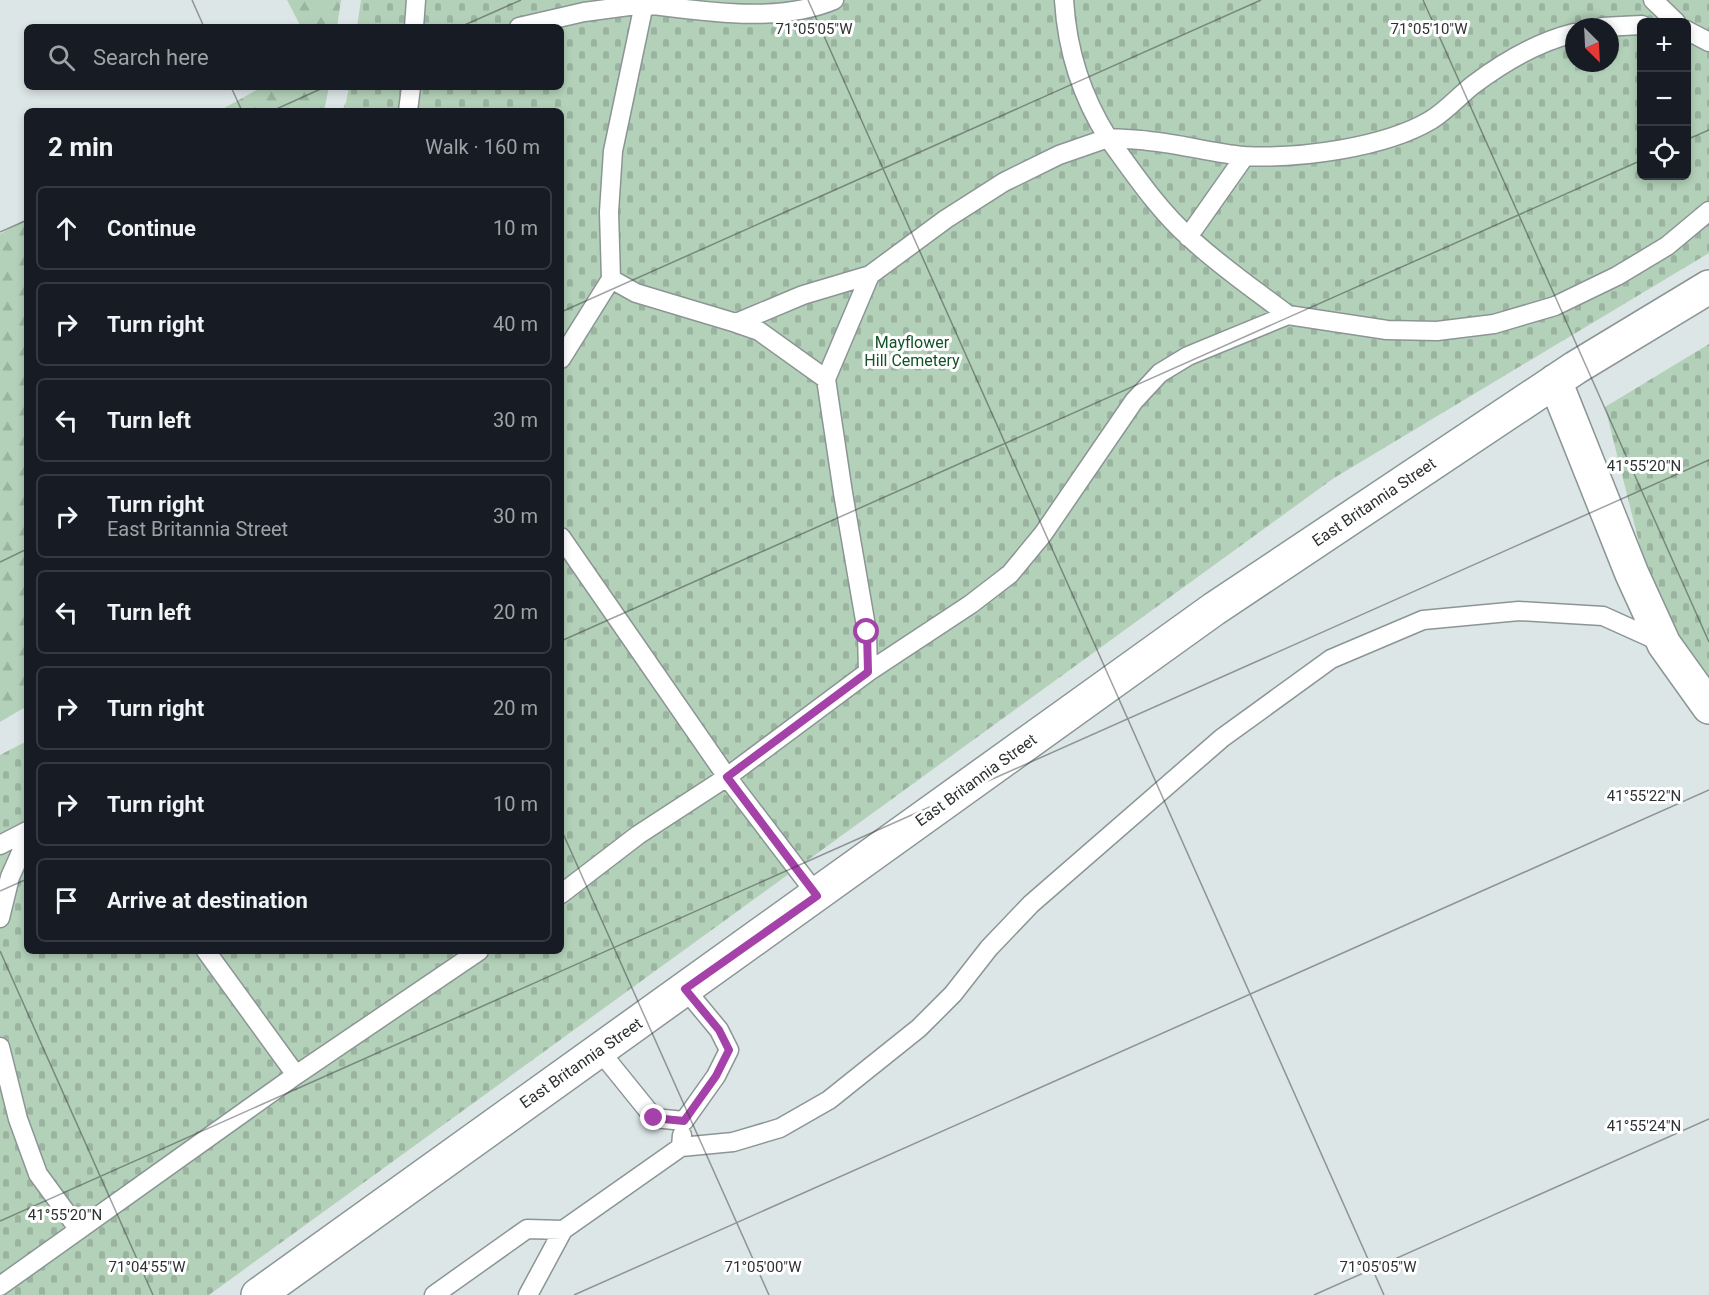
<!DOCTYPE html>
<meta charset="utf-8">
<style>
:root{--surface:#171b24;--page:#242831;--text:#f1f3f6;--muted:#9ea1a6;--line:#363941}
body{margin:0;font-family:Roboto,sans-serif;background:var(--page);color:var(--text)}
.controls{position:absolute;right:18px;top:18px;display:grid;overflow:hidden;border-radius:9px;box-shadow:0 3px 9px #0003}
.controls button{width:54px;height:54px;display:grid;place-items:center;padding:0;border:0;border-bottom:2px solid var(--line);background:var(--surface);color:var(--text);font:30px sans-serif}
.compass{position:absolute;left:1565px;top:18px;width:54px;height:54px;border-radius:50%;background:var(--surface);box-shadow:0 3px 9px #0003;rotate:156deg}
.stop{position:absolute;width:18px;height:18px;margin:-14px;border:4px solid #a442a9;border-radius:50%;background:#fff}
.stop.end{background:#a442a9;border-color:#fff;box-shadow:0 2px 6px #0008}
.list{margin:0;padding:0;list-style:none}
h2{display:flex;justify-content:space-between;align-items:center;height:78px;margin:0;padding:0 24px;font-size:26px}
h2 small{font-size:20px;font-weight:400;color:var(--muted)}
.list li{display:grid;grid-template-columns:39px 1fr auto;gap:18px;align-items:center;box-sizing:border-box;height:84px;margin:0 12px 12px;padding:0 12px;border:2px solid var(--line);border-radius:9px}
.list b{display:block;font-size:22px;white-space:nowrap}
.list p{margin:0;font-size:20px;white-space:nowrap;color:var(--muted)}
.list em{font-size:20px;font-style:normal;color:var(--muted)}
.icon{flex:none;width:33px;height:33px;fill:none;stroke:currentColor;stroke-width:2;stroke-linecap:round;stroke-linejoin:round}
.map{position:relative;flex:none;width:1709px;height:1295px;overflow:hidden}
.search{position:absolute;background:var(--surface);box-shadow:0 3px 9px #0003;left:24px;top:24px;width:540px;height:66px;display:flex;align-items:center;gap:15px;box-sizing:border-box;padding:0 21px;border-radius:9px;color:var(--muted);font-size:22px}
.panel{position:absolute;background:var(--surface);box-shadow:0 3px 9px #0003;left:24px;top:108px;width:540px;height:846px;border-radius:9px}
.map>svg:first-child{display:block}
.forest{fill:url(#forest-firs)}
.cemetery{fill:url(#cemetery-stones);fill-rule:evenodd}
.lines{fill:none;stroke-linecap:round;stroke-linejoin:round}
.service-casing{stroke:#8c9595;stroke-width:21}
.minor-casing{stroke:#8c9595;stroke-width:36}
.service{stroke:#fff;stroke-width:18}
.minor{stroke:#fff;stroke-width:33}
.route{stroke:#a442a9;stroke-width:8}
.ticks{fill:none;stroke:#2e3132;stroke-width:1.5;stroke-opacity:0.45}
.labels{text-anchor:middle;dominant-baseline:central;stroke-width:6;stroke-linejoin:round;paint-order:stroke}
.park-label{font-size:16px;fill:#125229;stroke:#fff}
.street-label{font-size:16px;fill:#2e3132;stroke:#fff}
.ticks-label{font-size:15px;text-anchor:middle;fill:#2e3132;stroke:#fff;stroke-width:6;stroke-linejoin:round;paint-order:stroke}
</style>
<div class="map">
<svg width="1709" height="1295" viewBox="0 0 1709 1295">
<defs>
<pattern id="forest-firs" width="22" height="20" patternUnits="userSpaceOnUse" patternTransform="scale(1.5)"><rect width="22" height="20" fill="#b3d1b9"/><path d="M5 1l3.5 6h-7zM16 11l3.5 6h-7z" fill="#9ab4a0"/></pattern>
<pattern id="cemetery-stones" width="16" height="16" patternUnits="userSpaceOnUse" patternTransform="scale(1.5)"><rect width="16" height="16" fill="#b3d1b9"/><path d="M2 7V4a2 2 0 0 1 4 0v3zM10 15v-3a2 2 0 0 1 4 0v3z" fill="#9ab4a0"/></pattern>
</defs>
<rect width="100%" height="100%" fill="#dde6e7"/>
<path class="forest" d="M287 0H341L337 27H301Z
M262 87H329L324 111H219Z
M27 219V706L0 722V234Z"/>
<path class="cemetery" d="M361 0H1709V253L1334 478 209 1295H0V755L27 741V951H561V111H342L346 102 349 87H561V27H357ZM1642 22H1686V176H1642ZM1574 27H1610V63H1574Z
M1709 344V676L1698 679 1653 598 1605 407Z"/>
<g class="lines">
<g class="service-casing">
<path id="service" d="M645 0 644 4C703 11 777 24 834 0
M1653 0 1676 22
M414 27 416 0
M519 27 584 12 644 4 613 151 609 212 611 279 636 293 736 323
M1602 27 1642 25
M1686 30 1709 42
M408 111 411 87
M1188 237 1245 156
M870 275 826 379 759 331 736 323 803 295 870 275 946 219 1004 182 1059 155 1108 138C1082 97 1067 49 1064 0
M1288 315C1255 290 1220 266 1190 238 1158 210 1133 172 1108 138 1121 139 1135 139 1149 141 1181 144 1212 153 1244 156 1298 159 1384 148 1431 120 1446 111 1459 96 1473 85 1502 63 1538 42 1574 33
M561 359 611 279
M826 379 843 493 867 632 868 672
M561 537 727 777 638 835 561 894
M0 845 27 831
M817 895 727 777 868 672 971 604 1010 574 1043 534 1134 401 1160 373 1188 356 1288 315 1387 330 1437 331 1494 324 1555 306 1617 276 1667 246 1709 211
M0 918 10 877 27 839
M206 951 296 1075 479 951
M0 1047 18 1119 38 1174 79 1230
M599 1050 654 1118 684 1121 716 1076 729 1050 719 1030 685 989
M681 1147 733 1142 780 1128 829 1100 919 1028 953 994 989 948 1031 904 1222 738 1331 659 1423 620 1519 611 1603 616 1663 643
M0 1286 296 1075
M434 1295 527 1229 563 1230
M528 1295 563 1230 681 1147 682 1135"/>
</g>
<g class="minor-casing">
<path id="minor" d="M1555 381 1632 574 1664 644 1709 707
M258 1295 1214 609 1575 368 1709 287"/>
</g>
<use href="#service" class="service"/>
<use href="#minor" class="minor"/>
</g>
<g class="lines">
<path class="route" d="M654 1118 684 1121 716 1076 729 1050 719 1030 685 989 817 896 727 777 868 672 867 632"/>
</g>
<path class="ticks" d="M192 0 204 27M808 0 1384 1295M1423 0 1709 642M460 27 521 0M231 87 242 111M272 111 325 87M1686 140 1709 130M0 232 27 220M561 312 1261 0M0 562 27 549M561 641 1642 160M561 829 769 1295M0 891 27 879M0 951 153 1295M0 1221 1709 460M574 1295 1709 790M1314 1295 1709 1119"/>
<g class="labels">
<g class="park-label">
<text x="912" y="342">Mayflower<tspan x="912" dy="18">Hill Cemetery</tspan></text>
</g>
<g class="street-label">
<text transform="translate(1374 502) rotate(-34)">East Britannia Street</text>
<text transform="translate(976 780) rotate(-36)">East Britannia Street</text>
<text transform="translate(581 1063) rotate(-35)">East Britannia Street</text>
</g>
</g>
<g class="ticks-label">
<text x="814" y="34">71°05'05"W</text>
<text x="1429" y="34">71°05'10"W</text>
<text x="1644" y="471">41°55'20"N</text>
<text x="1644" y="801">41°55'22"N</text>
<text x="1644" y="1131">41°55'24"N</text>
<text x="65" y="1220">41°55'20"N</text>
<text x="147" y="1272">71°04'55"W</text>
<text x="763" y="1272">71°05'00"W</text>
<text x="1378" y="1272">71°05'05"W</text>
</g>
</svg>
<div class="controls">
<button>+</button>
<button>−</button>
<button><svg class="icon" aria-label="locate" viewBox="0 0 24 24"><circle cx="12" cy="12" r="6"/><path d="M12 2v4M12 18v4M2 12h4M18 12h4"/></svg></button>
</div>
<svg class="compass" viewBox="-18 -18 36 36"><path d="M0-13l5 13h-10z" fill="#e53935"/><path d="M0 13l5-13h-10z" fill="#9ea1a6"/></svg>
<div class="stop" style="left:867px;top:632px"></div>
<div class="stop end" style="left:654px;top:1118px"></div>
<div class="search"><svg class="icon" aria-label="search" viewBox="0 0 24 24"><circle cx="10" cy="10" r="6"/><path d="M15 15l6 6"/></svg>Search here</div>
<section class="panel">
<h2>2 min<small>Walk · 160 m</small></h2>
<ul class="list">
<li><svg class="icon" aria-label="ahead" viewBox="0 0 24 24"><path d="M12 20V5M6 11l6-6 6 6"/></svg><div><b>Continue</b></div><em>10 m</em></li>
<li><svg class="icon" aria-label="right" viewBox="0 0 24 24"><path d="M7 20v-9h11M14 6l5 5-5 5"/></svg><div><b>Turn right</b></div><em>40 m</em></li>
<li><svg class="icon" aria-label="left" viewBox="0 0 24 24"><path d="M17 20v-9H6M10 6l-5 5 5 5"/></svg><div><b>Turn left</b></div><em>30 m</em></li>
<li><svg class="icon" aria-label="right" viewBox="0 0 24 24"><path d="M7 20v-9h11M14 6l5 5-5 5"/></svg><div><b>Turn right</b><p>East Britannia Street</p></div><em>30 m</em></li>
<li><svg class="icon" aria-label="left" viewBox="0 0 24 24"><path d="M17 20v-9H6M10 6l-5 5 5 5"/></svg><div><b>Turn left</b></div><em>20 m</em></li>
<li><svg class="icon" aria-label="right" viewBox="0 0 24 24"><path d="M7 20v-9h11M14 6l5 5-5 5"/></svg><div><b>Turn right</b></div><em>20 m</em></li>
<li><svg class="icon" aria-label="right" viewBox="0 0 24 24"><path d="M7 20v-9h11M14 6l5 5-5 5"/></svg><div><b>Turn right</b></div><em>10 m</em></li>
<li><svg class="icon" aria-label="arrive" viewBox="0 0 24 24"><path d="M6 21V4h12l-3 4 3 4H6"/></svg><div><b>Arrive at destination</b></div></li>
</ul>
</section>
</div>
